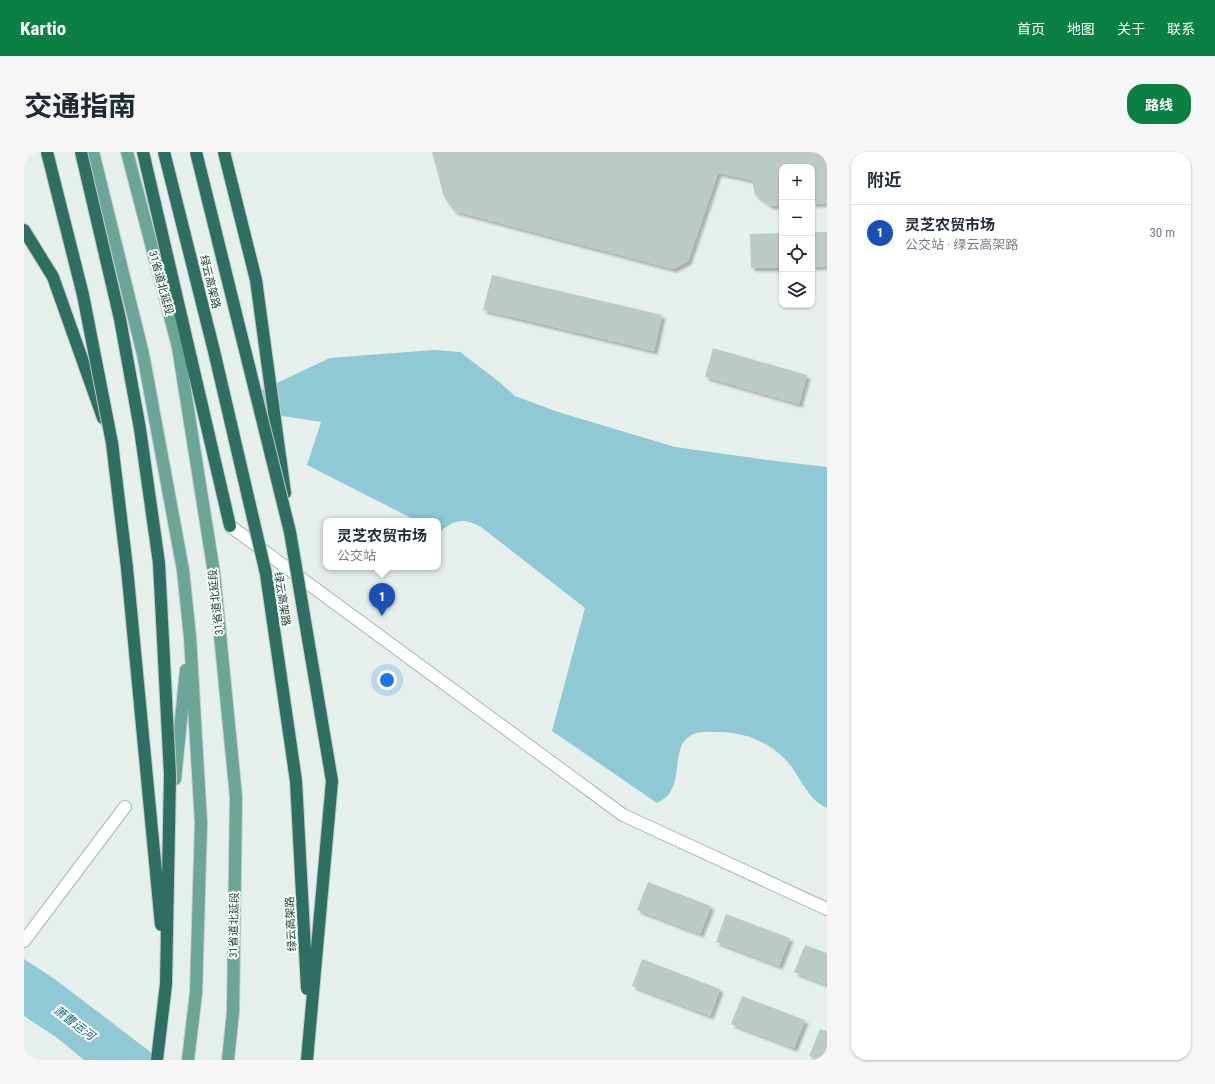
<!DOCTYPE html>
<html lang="zh">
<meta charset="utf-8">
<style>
:root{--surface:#fff;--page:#f6f6f7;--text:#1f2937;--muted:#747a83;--line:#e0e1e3;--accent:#0b8043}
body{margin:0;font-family:"Roboto Condensed","Noto Sans SC",sans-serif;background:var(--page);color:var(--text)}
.controls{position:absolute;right:12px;top:12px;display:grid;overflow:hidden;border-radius:8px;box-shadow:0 1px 3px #0004}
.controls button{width:36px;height:36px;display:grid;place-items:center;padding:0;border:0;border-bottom:1px solid var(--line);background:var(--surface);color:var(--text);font:20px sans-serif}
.you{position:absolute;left:363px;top:528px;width:14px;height:14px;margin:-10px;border:3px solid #fff;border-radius:50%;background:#1a73e8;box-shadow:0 0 0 6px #1a73e833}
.badge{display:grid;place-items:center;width:26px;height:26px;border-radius:50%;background:var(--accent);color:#fff;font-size:13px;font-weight:700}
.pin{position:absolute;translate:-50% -33px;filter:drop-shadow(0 1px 2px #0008)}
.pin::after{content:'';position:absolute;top:21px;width:14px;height:12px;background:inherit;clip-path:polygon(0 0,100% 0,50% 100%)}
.popup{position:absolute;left:299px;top:366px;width:118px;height:52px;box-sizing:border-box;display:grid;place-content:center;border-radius:8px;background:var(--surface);filter:drop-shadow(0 1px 3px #0005);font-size:13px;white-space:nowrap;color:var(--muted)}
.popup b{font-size:15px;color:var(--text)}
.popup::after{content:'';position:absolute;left:50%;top:100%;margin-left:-8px;border:8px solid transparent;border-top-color:var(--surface)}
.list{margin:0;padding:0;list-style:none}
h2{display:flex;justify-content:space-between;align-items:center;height:52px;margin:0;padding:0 16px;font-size:17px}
h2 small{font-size:13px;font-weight:400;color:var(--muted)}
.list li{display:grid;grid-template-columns:26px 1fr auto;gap:12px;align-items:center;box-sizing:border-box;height:56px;padding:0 16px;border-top:1px solid var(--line)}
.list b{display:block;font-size:15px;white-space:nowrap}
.list p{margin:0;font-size:13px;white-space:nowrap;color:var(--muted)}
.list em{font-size:13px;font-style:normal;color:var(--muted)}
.icon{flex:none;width:22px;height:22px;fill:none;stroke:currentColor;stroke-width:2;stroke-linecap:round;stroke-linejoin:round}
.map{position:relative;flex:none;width:803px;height:908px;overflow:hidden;border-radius:16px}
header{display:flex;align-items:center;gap:24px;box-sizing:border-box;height:56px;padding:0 20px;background:var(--accent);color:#fff}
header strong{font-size:19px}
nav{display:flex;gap:22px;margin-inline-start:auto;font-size:14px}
.intro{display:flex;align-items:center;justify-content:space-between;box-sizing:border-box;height:96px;padding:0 24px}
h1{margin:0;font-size:28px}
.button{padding:10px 18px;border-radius:16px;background:var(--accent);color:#fff;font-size:14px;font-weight:700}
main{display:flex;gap:24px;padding:0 24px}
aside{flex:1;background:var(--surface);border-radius:16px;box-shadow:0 1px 3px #0004}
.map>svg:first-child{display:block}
.water{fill:#8ec9d4}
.building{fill:#bbcac4;filter:url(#shadow)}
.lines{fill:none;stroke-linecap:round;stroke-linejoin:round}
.minor-casing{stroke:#a8b8b2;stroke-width:14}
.major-casing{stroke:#c2cac8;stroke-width:14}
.highway-casing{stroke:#c2cac8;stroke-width:14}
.minor{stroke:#fff;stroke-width:12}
.major{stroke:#6aa596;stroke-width:12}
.highway{stroke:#2f6f62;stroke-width:12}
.highway-bridge-casing{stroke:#c2cac8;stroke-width:14;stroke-linecap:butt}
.highway-bridge{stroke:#2f6f62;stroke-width:12}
.labels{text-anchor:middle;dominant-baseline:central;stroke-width:4;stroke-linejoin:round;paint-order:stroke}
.street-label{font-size:11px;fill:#24423a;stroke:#f7fbf9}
.water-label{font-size:12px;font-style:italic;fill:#1c6f80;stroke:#f7fbf9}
</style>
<header>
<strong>Kartio</strong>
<nav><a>首页</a><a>地图</a><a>关于</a><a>联系</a></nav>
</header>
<div class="intro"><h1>交通指南</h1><a class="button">路线</a></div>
<main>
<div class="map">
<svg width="803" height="908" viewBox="0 0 803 908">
<defs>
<filter id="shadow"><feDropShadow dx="3.5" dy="3.5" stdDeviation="1" flood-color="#0004"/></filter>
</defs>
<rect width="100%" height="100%" fill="#e6efeb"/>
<path class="water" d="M410 198 436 200 474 229 491 244 534 260 651 295 743 308 803 315V656C788 650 780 634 771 620 756 595 725 580 696 580 686 580 675 578 666 584 648 595 658 625 645 642 642 646 637 649 633 651L528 579 561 456 457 375C437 365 432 368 415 380L414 369H393L283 313 297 270 240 261 238 238 306 206Z
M0 807 32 828 137 908H60L32 885 0 864Z"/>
<path class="building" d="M408 0H803V51L788 52V15H758V53L746 54 731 43 728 28 694 21 664 109 649 117 430 59 420 45Z
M788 80H803V114L788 115Z
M758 81V116H727L726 82Z
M468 123 638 163 630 199 459 158Z
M689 196 783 223 775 252 681 225Z
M624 730 687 754 676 782 613 758Z
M702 762 766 786 755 814 692 790Z
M781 793 803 801V833L770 820Z
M618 807 696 837 686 864 608 834Z
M718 844 781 868 770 896 707 872Z
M796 877 803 879V908H794L785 904Z"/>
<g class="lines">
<g class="minor-casing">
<path id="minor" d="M206 374 599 663 803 757
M0 789 101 655"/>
</g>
<g class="major-casing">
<path id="major" d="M69 0 119 202 159 418 166 485 177 671 172 841 164 908
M103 0 154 195 190 421 212 645 209 860 204 908
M151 627 162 518"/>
</g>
<g class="highway-casing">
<path id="highway" d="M119 0 206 374
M200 0 232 128 261 341
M0 78 29 125 79 266"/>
</g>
<use href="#minor" class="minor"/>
<use href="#major" class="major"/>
<use href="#highway" class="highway"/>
<g class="highway-bridge-casing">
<path id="highway-bridge" d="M23 0 59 143 88 291 103 416 137 773
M57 0 96 167 116 277 135 411 146 623 142 832 133 908
M140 0 190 199 242 422 272 629 283 837
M172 0 266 380 308 629 283 908"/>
</g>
<use href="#highway-bridge" class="highway-bridge"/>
</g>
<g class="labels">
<g class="street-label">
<text transform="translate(186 130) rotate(76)">绿云高架路</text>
<text transform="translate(137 131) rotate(75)">31省道北延段</text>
<text transform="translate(258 447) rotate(81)">绿云高架路</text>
<text transform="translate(192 450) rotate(-96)">31省道北延段</text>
<text transform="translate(267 772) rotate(-93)">绿云高架路</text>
<text transform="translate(210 773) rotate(-89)">31省道北延段</text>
</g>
<g class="water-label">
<text transform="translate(50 871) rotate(37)">萧曹运河</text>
</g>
</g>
</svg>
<div class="controls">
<button>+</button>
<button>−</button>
<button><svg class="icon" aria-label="locate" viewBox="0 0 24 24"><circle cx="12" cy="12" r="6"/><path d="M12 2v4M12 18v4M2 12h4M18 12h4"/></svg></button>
<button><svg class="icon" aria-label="layers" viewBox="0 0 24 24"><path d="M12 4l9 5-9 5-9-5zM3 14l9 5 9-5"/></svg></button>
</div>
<div class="you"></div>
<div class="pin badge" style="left:358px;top:464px;background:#1a4fb4">1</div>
<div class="popup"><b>灵芝农贸市场</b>公交站</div>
</div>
<aside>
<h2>附近<small></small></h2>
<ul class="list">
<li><span class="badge" style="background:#1a4fb4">1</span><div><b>灵芝农贸市场</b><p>公交站 · 绿云高架路</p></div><em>30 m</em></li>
</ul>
</aside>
</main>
